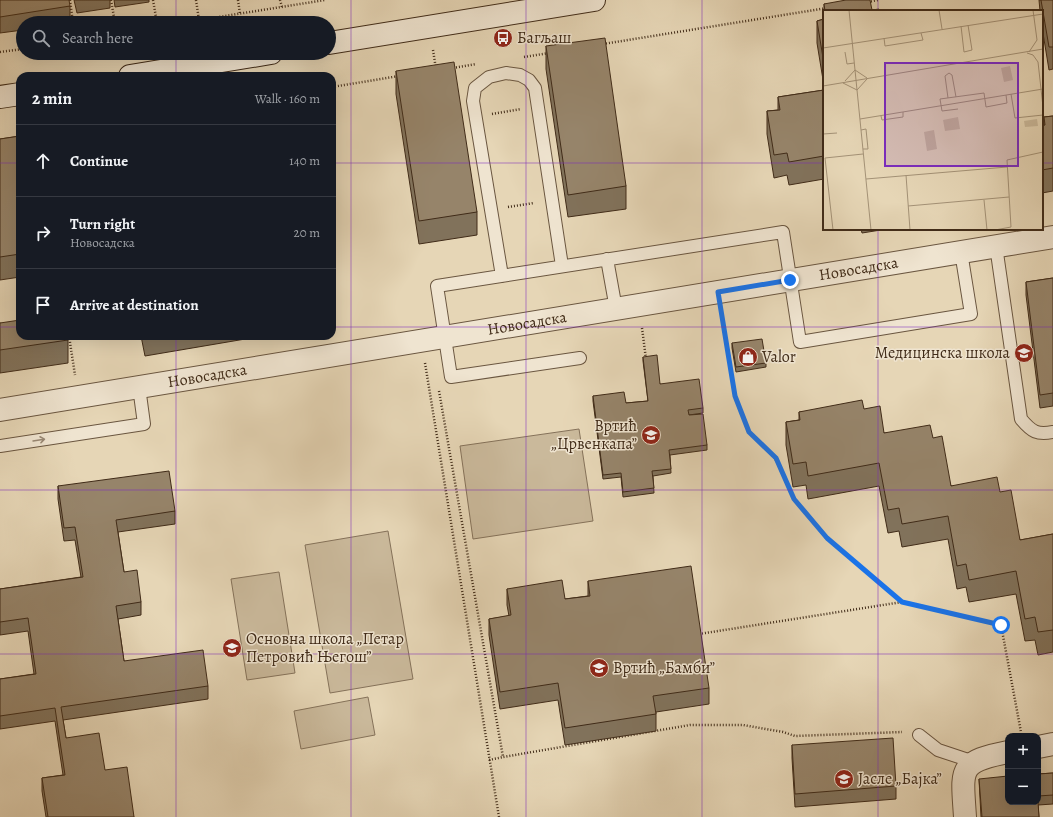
<!DOCTYPE html>
<meta charset="utf-8">
<style>
:root{--surface:#171b24;--page:#242831;--text:#f1f3f6;--muted:#9ea1a6;--line:#363941}
body{margin:0;font-family:Alegreya,serif;background:var(--page);color:var(--text)}
.controls{position:absolute;right:12px;bottom:12px;display:grid;overflow:hidden;border-radius:8px;box-shadow:0 4px 16px #0002}
.controls button{width:36px;height:36px;display:grid;place-items:center;padding:0;border:0;border-bottom:1px solid var(--line);background:var(--surface);color:var(--text);font:20px sans-serif}
.stop{position:absolute;width:12px;height:12px;margin:-9px;border:3px solid #1a73e8;border-radius:50%;background:#fff}
.stop.end{background:#1a73e8;border-color:#fff;box-shadow:0 1px 4px #0008}
.list{margin:0;padding:0;list-style:none}
h2{display:flex;justify-content:space-between;align-items:center;height:52px;margin:0;padding:0 16px;font-size:17px}
h2 small{font-size:13px;font-weight:400;color:var(--muted)}
.list li{display:grid;grid-template-columns:26px 1fr auto;gap:12px;align-items:center;box-sizing:border-box;height:72px;padding:0 16px;border-top:1px solid var(--line)}
.list b{display:block;font-size:15px;white-space:nowrap}
.list p{margin:0;font-size:13px;white-space:nowrap;color:var(--muted)}
.list em{font-size:13px;font-style:normal;color:var(--muted)}
.icon{flex:none;width:22px;height:22px;fill:none;stroke:currentColor;stroke-width:2;stroke-linecap:round;stroke-linejoin:round}
.map{position:relative;flex:none;width:1053px;height:817px;overflow:hidden}
.search{position:absolute;background:var(--surface);box-shadow:0 4px 16px #0002;left:16px;top:16px;width:320px;height:44px;display:flex;align-items:center;gap:10px;box-sizing:border-box;padding:0 14px;border-radius:22px;color:var(--muted);font-size:15px}
.panel{position:absolute;background:var(--surface);box-shadow:0 4px 16px #0002;left:16px;top:72px;width:320px;height:268px;border-radius:12px}
.map>svg:first-child{display:block}
.green{fill:#cab99b;stroke:#85725a}
.lines{fill:none;stroke-linecap:round;stroke-linejoin:round}
.service-casing{stroke:#6a5640;stroke-width:14}
.minor-casing{stroke:#6a5640;stroke-width:24}
.secondary-casing{stroke:#402b18;stroke-width:24}
.path{stroke:#402b18;stroke-width:2.5;stroke-dasharray:1 2;stroke-linecap:butt}
.service{stroke:#efe4d0;stroke-width:12}
.minor{stroke:#efe4d0;stroke-width:22}
.secondary{stroke:#efe4d0;stroke-width:22}
.wall{fill:#81725b;stroke:#402b18}
.building{fill:#96846a;stroke:#402b18}
.oneway{stroke:#988874}
.route{stroke:#1a73e8;stroke-width:5}
.grid{fill:none;stroke:#7b2cbf;stroke-width:1;stroke-opacity:0.55}
.labels{text-anchor:middle;dominant-baseline:central;stroke-width:3;stroke-linejoin:round;paint-order:stroke}
.poi-label{font-size:16px;fill:#402b18;stroke:#efe4d0;text-anchor:start}
.street-label{font-size:16px;fill:#402b18;stroke:#efe4d0}
.inset-road{fill:none;stroke:#a49277;stroke-width:1}
.view{fill:#7b2cbf;fill-opacity:0.15;stroke:#7b2cbf;stroke-width:2}
.inset-edge{fill:none;stroke:#402b18;stroke-width:2}
</style>
<div class="map">
<svg width="1053" height="817" viewBox="0 0 1053 817">
<rect width="100%" height="100%" fill="#e6d6b6"/>
<filter id="stains"><feTurbulence type="fractalNoise" baseFrequency=".005" numOctaves="4"/><feColorMatrix values="0 0 0 0 .2 0 0 0 0 .09 0 0 0 0 .02 0 0 0 .5 -.17"/></filter>
<radialGradient id="worn" r=".72"><stop offset=".6" stop-color="#630" stop-opacity="0"/><stop offset="1" stop-color="#630" stop-opacity=".3"/></radialGradient>
<path class="green" d="M579 429 593 521 473 539 460 446Z
M388 531 413 679 330 693 305 545Z
M279 572 295 673 247 680 231 579Z
M368 697 375 735 301 749 294 711Z"/>
<g class="lines">
<g class="service-casing">
<path id="service" d="M996 246 1021 419C1032 432 1037 435 1053 432
M607 259 616 309
M502 276 473 101 475 88 489 77 506 73 520 75 529 80 535 88 562 266
M580 358 451 377 437 286 783 232 800 342 971 314 961 252
M0 446 144 424 139 387
M919 735 938 750 974 762"/>
</g>
<g class="minor-casing">
<g id="minor">
<path id="s1" d="M0 410 1053 237"/>
<path d="M1038 747 1053 744"/>
<path d="M965 817C962 769 957 762 1008 752"/>
</g>
</g>
<g class="secondary-casing">
<path id="secondary" d="M329 43 594 0
M130 76 271 53
M0 97 20 94"/>
</g>
<path class="path" d="M70 0 73 23
M111 0 115 23
M153 0 157 23
M196 0 199 20
M238 0 240 14
M280 0 282 7
M868 2 878 0
M181 23 325 0
M603 44 827 8
M433 50 436 69
M0 52 23 49
M524 57 549 53
M453 68 476 64
M332 87 399 76
M492 114 521 109
M508 207 534 203
M722 315 735 396 749 432 775 458 794 499 827 539 902 602 1001 625 1021 732
M642 328 646 359
M69 336 75 375
M425 363 499 817
M439 391 503 757 690 725H743L783 732 795 736 902 732
M699 634 902 602
M489 760 503 757"/>
<use href="#service" class="service"/>
<use href="#minor" class="minor"/>
<use href="#secondary" class="secondary"/>
</g>
<path class="wall" d="M0 0 70 6V23H23V30L0 33Z
M74 0H110V8L77 13Z
M114 0H149V2L115 7Z
M1039 0H1053V69L1049 70 1042 27V11H1040Z
M824 4 879 11H824V86L817 43V21L824 19Z
M546 46 626 186V209L568 217 546 69Z
M396 71 477 212V235L419 244 396 94Z
M824 90V179L789 185 787 175 774 178 767 134V111L778 110V97Z
M1053 116V191L1042 193V126L1044 125V117Z
M20 136V277L0 280V139Z
M861 229H887L862 233Z
M1053 278V406L1040 408 1026 295V282Z
M0 323 68 340V363L0 373Z
M141 336H263L145 356Z
M732 343 766 363V367L736 372 732 348Z
M643 357 660 384 703 408V413L689 415 707 445V450L670 455 671 473 653 476 654 493 623 497 621 477 603 479 593 401V396L626 403 648 401 643 361Z
M864 409 884 433 933 438 951 486 1000 492 1020 540 1053 534V652L1038 655 1035 640 1025 641 1016 594 969 602 966 587 957 589 948 539 902 547 899 531 888 533 879 486 808 499 806 485 793 487 786 445V422L799 420V412Z
M58 486 175 511V524L118 532 124 572 141 602V615L118 619 124 661 208 686V699L63 720 66 738 105 770 134 817H46L42 791V778L63 775 55 721 0 729V679L34 674 28 631 0 635V589L81 577 75 540 64 541 58 499Z
M588 581 709 688V704L656 712V731L565 745 558 700 500 709 489 635V619L509 616 507 605V589L565 599 588 596Z
M792 745 896 786V799L795 807 792 758Z
M1053 773V804L1038 805 1039 817H981L979 779 1008 802H1038V774Z"/>
<path class="building" d="M0 0H69L70 6 0 17Z
M846 0H870L872 10 879 9V11H825L824 4Z
M1041 0H1053V47H1049Z
M824 19V64L817 21Z
M605 38 626 186 568 195 546 46Z
M454 62 477 212 419 221 396 71Z
M824 90V156L789 162 787 153 774 155 767 111 780 110 778 97Z
M1053 116V168L1042 170V126L1045 125 1044 117Z
M20 136V254L0 257V139Z
M1053 278V393L1040 395 1026 282Z
M20 320V336H68V340L0 350V323Z
M762 339 766 363 736 367 732 343Z
M657 355 660 384 699 379 703 408 688 410 689 415 703 414 707 445 669 450 671 469 652 471 654 488 623 492 621 473 603 475 593 396 624 392 626 403 648 401 643 357Z
M862 400 864 409 880 406 884 433 930 425 933 438 942 436 951 486 997 477 1000 492 1011 490 1020 540 1053 534V630L1038 632 1035 617 1025 619 1016 571 969 580 966 564 957 566 948 516 902 524 899 508 888 510 879 463 808 476 806 462 793 464 786 422 800 420 799 412Z
M169 471 175 511 116 520 124 572 137 570 141 602 116 606 124 661 203 650 208 686 61 707 66 738 99 733 105 770 127 767 134 817H48L42 778 65 775 55 708 0 716V679L36 674 28 618 0 622V589L83 577 75 527 64 528 58 486Z
M691 566 709 688 653 696 656 714 565 728 558 683 500 692 489 619 511 615 507 589 562 580 565 599 590 596 588 581Z
M893 738 896 786 795 794 792 745Z
M1053 773V795L1038 796V774Z
M1008 776V802H1038L1039 817H982L979 779Z"/>
<defs><path id="oneway-shaft" d="M-6 0H5M1.5-3L5.5 0L1.5 3" fill="none" stroke-width="1.6" stroke-linecap="round" stroke-linejoin="round"/></defs>
<use class="oneway" href="#oneway-shaft" transform="translate(39 440) rotate(-9)"/>
<g class="lines">
<path class="route" d="M790 280 718 292 735 396 749 432 776 458 794 499 827 538 902 602 1001 625"/>
</g>
<path class="grid" d="M176 0V23M351 0V817M526 0V817M702 0V817M878 0V11M176 53V76M0 163H20M332 163H824M1042 163H1053M878 229V817M0 327H20M332 327H1053M176 336V817M0 490H1053M0 654H1053"/>
<defs>
<g id="bus-disc" transform="scale(1)"><circle r="9.5" fill="#8f2418" stroke="#efe4d0"/><path d="M-5-6H5V4H4V6H2V4H-2V6H-4V4H-5ZM-3.5-4V0h7V-4ZM-3.5 1.2v1.5H-2V1.2ZM2 1.2v1.5H3.5V1.2Z" fill="#fff"/></g>
<g id="school-disc" transform="scale(1)"><circle r="9.5" fill="#8f2418" stroke="#efe4d0"/><path d="M0-5L7-2L0 1L-7-2ZM-4 1L0 2.5L4 1V4Q0 6-4 4Z" fill="#fff"/></g>
<g id="shop-disc" transform="scale(1)"><circle r="9.5" fill="#8f2418" stroke="#efe4d0"/><path d="M-5-2.5h2.3a2.7 3.5 0 0 1 5.4 0H5L5.5 6h-11ZM-1.5-2.5h3a1.5 2.3 0 0 0-3 0Z" fill="#fff"/></g>
</defs>
<g fill-rule="evenodd">
<use href="#bus-disc" x="503" y="38"/>
<use href="#school-disc" x="1024" y="353"/>
<use href="#shop-disc" x="748" y="357"/>
<use href="#school-disc" x="651" y="435"/>
<use href="#school-disc" x="232" y="648"/>
<use href="#school-disc" x="599" y="668"/>
<use href="#school-disc" x="844" y="779"/>
</g>
<g class="labels">
<g class="poi-label">
<text x="517" y="38">Багљаш</text>
<text x="1010" y="353" text-anchor="end">Медицинска школа</text>
<text x="762" y="357">Valor</text>
<text x="637" y="426" text-anchor="end">Вртић<tspan x="637" dy="18">„Црвенкапа”</tspan></text>
<text x="246" y="639">Основна школа „Петар<tspan x="246" dy="18">Петровић Његош”</tspan></text>
<text x="613" y="668">Вртић „Бамби”</text>
<text x="858" y="779">Јасле „Бајка”</text>
</g>
<g class="street-label">
<text stroke="none"><textPath href="#s1" startOffset="870">Новосадска</textPath></text>
<text stroke="none"><textPath href="#s1" startOffset="534">Новосадска</textPath></text>
<text stroke="none"><textPath href="#s1" startOffset="210">Новосадска</textPath></text>
</g>
</g>
<g transform="translate(823 10)">
<rect width="220" height="220" fill="#e6d6b6"/>
<path d="M187 56 190 70 181 72 178 58ZM135 107 137 119 122 121 120 110ZM214 109 215 116 202 117 201 111ZM111 120 114 139 104 141 101 122Z" fill="#cab99b"/>
<path class="inset-road" d="M26 0 48 220M116 0 119 19M210 0 214 30M138 16 141 42 149 40 145 15M61 28 62 36 100 30 98 23M0 38 220 4M22 42 24 54 31 53M206 42 214 30M204 43 210 45 215 52M215 52 220 97M22 71 32 60 44 68M20 73 34 80 44 69M0 76 220 39M188 84 192 108 220 105M125 88 122 66 126 63 129 65 133 87M135 99 119 101 117 89 161 83 163 97 184 93 183 85M58 106 59 110 80 107V102M37 109 220 79M38 120 43 119 45 139H40M0 124 14 123M2 148 10 220M2 148 40 144M83 165 87 220M43 169 184 157M161 190 164 220M85 196 186 187M172 220 188 217 184 150 220 142"/>
<path class="view" d="M62 53H195V156H62Z"/>
<rect width="220" height="220" class="inset-edge"/>
</g>
<rect width="100%" height="100%" filter="url(#stains)"/>
<rect width="100%" height="100%" fill="url(#worn)"/>
</svg>
<div class="controls">
<button>+</button>
<button>−</button>
</div>
<div class="stop" style="left:1001px;top:625px"></div>
<div class="stop end" style="left:790px;top:280px"></div>
<div class="search"><svg class="icon" aria-label="search" viewBox="0 0 24 24"><circle cx="10" cy="10" r="6"/><path d="M15 15l6 6"/></svg>Search here</div>
<section class="panel">
<h2>2 min<small>Walk · 160 m</small></h2>
<ul class="list">
<li><svg class="icon" aria-label="ahead" viewBox="0 0 24 24"><path d="M12 20V5M6 11l6-6 6 6"/></svg><div><b>Continue</b></div><em>140 m</em></li>
<li><svg class="icon" aria-label="right" viewBox="0 0 24 24"><path d="M7 20v-9h11M14 6l5 5-5 5"/></svg><div><b>Turn right</b><p>Новосадска</p></div><em>20 m</em></li>
<li><svg class="icon" aria-label="arrive" viewBox="0 0 24 24"><path d="M6 21V4h12l-3 4 3 4H6"/></svg><div><b>Arrive at destination</b></div></li>
</ul>
</section>
</div>
